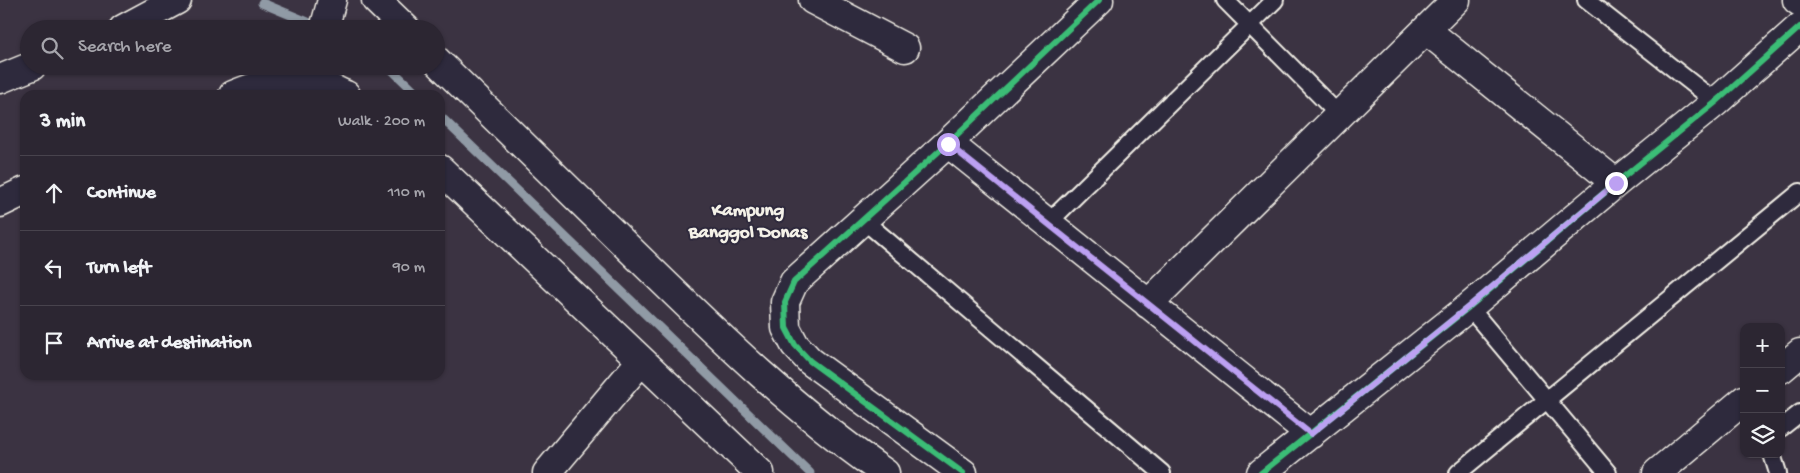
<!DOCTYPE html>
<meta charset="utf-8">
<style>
:root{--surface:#2c2632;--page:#342e3a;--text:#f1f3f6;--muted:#a6a5ac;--line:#48434d}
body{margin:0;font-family:"Gochi Hand",sans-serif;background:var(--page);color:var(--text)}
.controls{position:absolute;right:15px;bottom:15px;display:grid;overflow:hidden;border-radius:10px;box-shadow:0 1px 4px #0004}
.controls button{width:45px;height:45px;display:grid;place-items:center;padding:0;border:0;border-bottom:1px solid var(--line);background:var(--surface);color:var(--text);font:25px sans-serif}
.stop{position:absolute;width:15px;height:15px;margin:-11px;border:4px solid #bca0f2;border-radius:50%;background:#fff}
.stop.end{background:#bca0f2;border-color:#fff;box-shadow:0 1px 5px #0008}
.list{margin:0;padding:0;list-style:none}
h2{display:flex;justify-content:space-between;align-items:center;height:65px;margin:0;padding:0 20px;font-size:21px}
h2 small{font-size:16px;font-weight:400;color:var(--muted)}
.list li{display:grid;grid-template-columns:32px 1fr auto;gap:15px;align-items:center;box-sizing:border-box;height:75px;padding:0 20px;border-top:1px solid var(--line)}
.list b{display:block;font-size:19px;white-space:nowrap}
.list em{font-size:16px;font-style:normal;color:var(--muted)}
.icon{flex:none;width:28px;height:28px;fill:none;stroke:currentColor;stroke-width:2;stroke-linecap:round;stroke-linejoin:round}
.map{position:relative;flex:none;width:1800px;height:473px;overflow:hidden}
.search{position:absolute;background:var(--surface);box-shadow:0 1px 4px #0004;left:20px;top:20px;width:425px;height:55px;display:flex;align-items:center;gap:12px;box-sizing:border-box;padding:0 18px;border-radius:28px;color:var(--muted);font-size:19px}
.panel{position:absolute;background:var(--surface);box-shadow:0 1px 4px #0004;left:20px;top:90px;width:425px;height:290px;border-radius:15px}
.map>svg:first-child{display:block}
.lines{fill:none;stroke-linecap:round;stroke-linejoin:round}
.stream{stroke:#909aa5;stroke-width:9}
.service-casing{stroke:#f4f1e8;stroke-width:20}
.minor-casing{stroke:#f4f1e8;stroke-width:31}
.service{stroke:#2f2a3d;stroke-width:16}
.minor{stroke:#2f2a3d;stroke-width:28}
.cycleway-casing{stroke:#2f2a3d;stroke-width:9}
.cycleway{stroke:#3abd76;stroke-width:6}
.route{stroke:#bca0f2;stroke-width:6}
.labels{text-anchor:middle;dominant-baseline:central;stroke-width:4;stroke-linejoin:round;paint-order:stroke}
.neighbourhood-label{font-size:19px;font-weight:bold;fill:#f4f1e8;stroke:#2f2a3d}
</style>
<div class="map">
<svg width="1800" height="473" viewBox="0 0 1800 473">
<rect width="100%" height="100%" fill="#3b3342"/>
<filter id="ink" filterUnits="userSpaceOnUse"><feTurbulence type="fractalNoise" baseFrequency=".02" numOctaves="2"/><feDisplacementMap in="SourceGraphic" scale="10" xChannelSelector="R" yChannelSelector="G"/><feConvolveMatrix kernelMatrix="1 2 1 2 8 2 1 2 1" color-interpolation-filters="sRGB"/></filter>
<g filter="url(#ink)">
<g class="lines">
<path class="stream" d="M262 3 322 28
M388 66 418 95
M440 116 810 473"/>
<g class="service-casing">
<path id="service" d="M1225 0 1339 115
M1586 0 1716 102
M863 220 1162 473
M1048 223 1275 0
M1469 307 1608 473
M1781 428 1800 413
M1772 454 1778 473
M1458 473 1800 192"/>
</g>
<g class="minor-casing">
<path id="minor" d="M376 0 406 29
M813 0 905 48
M1797 0 1800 2
M123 29 177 0
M324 29 332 0
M1426 30 1616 183
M436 60C506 128 575 196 645 264 721 338 798 413 885 473
M0 79 32 66
M233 95C257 85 283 77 309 81 321 82 334 90 346 95
M948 143 1311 434
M440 169 760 473
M0 203 25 191
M1148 304 1456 0
M1781 369 1800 353
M547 473 641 361
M963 473 810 361 795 345 786 328 785 302 794 282 948 143 1099 0
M1261 473 1469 307 1616 183 1716 102 1800 27
M1657 473 1744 400"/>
</g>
<use href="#service" class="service"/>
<use href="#minor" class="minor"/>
<g class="cycleway-casing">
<path id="cycleway" d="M963 473 810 361 795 345 786 328 785 302 794 282 948 143 1099 0
M1261 473 1469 307 1616 183 1716 102 1800 27"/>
</g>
<use href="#cycleway" class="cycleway"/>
</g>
</g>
<g class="lines" filter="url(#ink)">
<path class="route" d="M948 144 1311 434 1468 307 1616 183"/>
</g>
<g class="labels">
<g class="neighbourhood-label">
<text x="748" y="211">Kampung<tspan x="748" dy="22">Banggol Donas</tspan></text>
</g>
</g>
</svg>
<div class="controls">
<button>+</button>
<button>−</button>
<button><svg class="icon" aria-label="layers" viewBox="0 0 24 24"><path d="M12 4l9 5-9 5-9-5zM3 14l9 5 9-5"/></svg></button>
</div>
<div class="stop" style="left:948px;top:144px"></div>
<div class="stop end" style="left:1616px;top:183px"></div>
<div class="search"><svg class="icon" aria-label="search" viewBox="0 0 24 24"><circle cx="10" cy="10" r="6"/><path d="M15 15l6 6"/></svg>Search here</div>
<section class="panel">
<h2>3 min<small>Walk · 200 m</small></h2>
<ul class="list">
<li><svg class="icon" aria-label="ahead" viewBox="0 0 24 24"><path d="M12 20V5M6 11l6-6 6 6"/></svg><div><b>Continue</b></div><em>110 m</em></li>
<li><svg class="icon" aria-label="left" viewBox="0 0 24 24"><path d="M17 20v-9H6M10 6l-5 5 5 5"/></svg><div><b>Turn left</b></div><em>90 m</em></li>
<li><svg class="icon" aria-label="arrive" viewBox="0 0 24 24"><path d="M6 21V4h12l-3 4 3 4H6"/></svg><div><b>Arrive at destination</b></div></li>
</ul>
</section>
</div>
